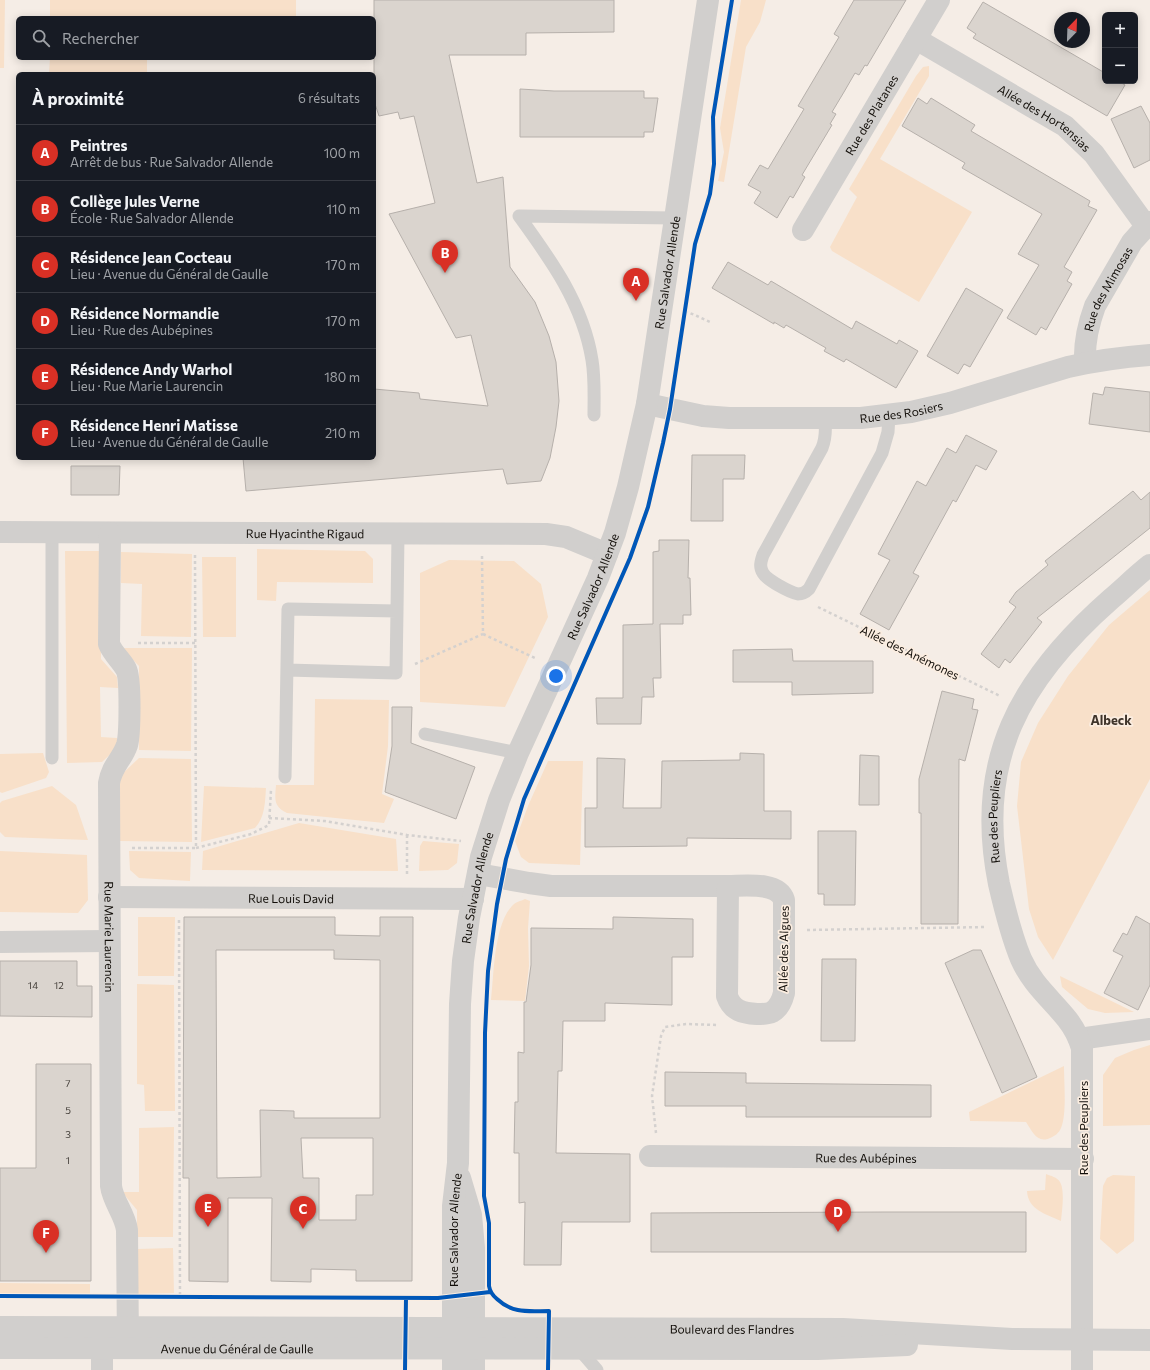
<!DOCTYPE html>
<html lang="fr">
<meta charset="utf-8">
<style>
:root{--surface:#171b24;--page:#20242c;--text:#f1f3f6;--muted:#9ea1a6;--line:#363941;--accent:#d93025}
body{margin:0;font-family:Commissioner,sans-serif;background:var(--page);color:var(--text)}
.controls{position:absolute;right:12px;top:12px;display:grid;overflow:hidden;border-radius:6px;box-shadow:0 2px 10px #0003}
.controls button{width:36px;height:36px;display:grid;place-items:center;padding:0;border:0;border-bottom:1px solid var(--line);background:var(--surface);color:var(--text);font:20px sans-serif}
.compass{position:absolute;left:1054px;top:12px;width:36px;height:36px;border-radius:50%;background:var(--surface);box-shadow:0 2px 10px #0003;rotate:23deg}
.you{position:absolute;left:556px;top:676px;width:14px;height:14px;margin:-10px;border:3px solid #fff;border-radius:50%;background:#1a73e8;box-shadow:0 0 0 6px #1a73e833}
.badge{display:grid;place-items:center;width:26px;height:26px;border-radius:50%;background:var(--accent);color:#fff;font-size:13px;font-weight:700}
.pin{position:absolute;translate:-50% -33px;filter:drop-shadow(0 1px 2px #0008)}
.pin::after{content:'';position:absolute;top:21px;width:14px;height:12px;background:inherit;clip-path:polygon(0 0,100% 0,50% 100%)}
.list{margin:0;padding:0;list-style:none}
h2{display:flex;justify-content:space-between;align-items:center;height:52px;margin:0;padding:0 16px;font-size:17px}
h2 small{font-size:13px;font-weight:400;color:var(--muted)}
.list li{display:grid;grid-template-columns:26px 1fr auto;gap:12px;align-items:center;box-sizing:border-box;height:56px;padding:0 16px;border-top:1px solid var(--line)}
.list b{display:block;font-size:15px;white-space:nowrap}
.list p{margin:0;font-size:13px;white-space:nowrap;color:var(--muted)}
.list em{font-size:13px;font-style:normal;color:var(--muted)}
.icon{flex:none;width:22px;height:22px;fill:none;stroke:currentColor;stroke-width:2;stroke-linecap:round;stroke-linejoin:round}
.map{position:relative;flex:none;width:1150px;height:1370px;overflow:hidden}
.search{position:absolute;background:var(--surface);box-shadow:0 2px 10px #0003;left:16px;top:16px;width:360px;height:44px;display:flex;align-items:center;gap:10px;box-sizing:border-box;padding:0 14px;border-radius:6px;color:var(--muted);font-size:15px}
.panel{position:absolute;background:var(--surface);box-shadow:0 2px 10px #0003;left:16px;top:72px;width:360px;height:388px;border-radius:6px}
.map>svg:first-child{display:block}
.green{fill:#f8e0c9}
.building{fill:#dad4ce;stroke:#b6b0ab;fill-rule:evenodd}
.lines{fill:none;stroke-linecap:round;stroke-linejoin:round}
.path{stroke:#d4d1cf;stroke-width:2.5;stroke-dasharray:3 3;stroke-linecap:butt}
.lane{stroke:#d1cfcd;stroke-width:13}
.street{stroke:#d1cfcd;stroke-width:22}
.secondary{stroke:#d1cfcd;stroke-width:22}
.cycleway-casing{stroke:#fbede0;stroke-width:6}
.cycleway{stroke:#0057b8;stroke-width:4}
.labels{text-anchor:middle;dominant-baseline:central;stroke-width:3.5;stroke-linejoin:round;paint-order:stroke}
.number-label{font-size:10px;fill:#45403b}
.street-label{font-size:12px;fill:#130f0a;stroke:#fbede0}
.neighbourhood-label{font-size:13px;font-weight:bold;fill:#40352b;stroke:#fbede0}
</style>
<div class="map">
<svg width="1150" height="1370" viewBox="0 0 1150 1370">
<rect width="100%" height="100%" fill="#f5ede6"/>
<path class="green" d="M0 0H5L4 68H0Z
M50 0H296V18H50Z
M741 0H766L760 22 746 47 724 182 718 181 724 152 720 128Z
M50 58H147V74H49Z
M929 66V76L880 159 972 212 919 302 832 251 830 247 857 197 849 189 916 76 923 67Z
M257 549 365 551 373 559V583L277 582 276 601 257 600Z
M65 551H101V659L117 677 118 688 100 687 101 737 117 738 118 747 102 762 67 763Z
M121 552 192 554 191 637 141 636 142 584 121 583Z
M202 557H236V637H203Z
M449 560 514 561 541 584 548 617 505 707 420 702V573Z
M1150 590V779L1053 960 1038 937 1029 909 1017 806 1021 762 1038 723 1068 676 1109 625Z
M121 648H192L191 751 139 750V666Z
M315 699 389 700 388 746 382 794 394 799 384 823 287 813C273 806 275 799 276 785H314Z
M43 753 49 772 46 778 2 793 0 792V754Z
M139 758 191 759 192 842 120 841V776Z
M548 761H583L580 865 529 863 521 857 515 841 528 806Z
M52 786 76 805 88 840 5 837 0 832V803L2 801Z
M204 786 266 788C265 803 265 817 255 828L201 842Z
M299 823 396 839 398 871 202 870 203 851Z
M423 841 459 844 457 863 448 870 419 871 420 846Z
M0 851 87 855 88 900 78 913 0 912Z
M129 851 191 852 190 881 139 878 130 870Z
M525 899 530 901 528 928 529 966 525 1001 491 1000C494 974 494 925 512 906 515 902 521 901 525 899Z
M138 917H175L174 976H138Z
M1060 976 1134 1012 1105 1013 1088 1009 1062 987Z
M137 984 174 985 175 1111H145L144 1085 137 1084Z
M1150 1045V1125L1103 1126V1075L1115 1058 1134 1050Z
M1064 1066C1064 1082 1067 1114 1061 1128 1059 1133 1055 1136 1050 1138 1037 1144 1032 1131 1026 1122L970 1121 969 1112Z
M174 1127 173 1237H137V1210L122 1192H139V1128Z
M1046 1174C1051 1176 1057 1177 1060 1182 1065 1190 1062 1211 1061 1221 1046 1214 1028 1210 1027 1191L1045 1190Z
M1113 1175 1135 1176 1134 1241 1117 1254 1100 1239 1103 1186 1107 1178Z
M173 1248 174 1293 138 1294 137 1249Z
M0 1283 90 1284V1294H0Z"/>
<path class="building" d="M374 0H614V32L526 33V55H449L477 183 503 177 510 267 535 302 549 336 556 362 559 401 556 427 550 458 541 481 507 484 503 469 246 491 243 458H374V389L419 393 420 399 488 406 471 335 456 338 389 214 435 203 414 116 400 119 398 112 379 116 374 101Z
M854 0H906L867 66 865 65 859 75 855 73 844 92 832 112 836 114 830 124 832 125 802 175 805 177 793 198 790 196 777 218 754 203 761 192 748 185 760 165 768 169 804 109 798 106 839 37 834 34Z
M983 2 1105 73V81H1118L1125 85 1107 116 973 38 976 34 967 28Z
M520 89 554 91H644V98H658L653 132H644V137H520Z
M918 98 927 104 931 98 975 125 971 131 1090 201 1088 206 1097 210 1064 267 1072 272 1067 281 1072 284 1046 330 1041 327 1036 335 1007 318 1039 265 1018 254 1042 214 962 168 965 163 902 126Z
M1141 106 1150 123V160L1134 168 1111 119Z
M728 262 768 285 771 281 852 329 856 321 897 344 899 340 918 351 896 388 846 359 844 362 835 357 824 351 826 348 786 325 784 328 774 322V324L712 288Z
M966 288 1003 310 970 367 964 364 958 374 927 356Z
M1105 387 1150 392V432L1089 424 1093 393 1103 395Z
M966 435 997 451 986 470 976 465 956 502 953 500 913 573 919 576 889 630 860 614 890 560 878 554 917 481 926 486 947 448 956 453Z
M692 455H745L744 479H723V521H691Z
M71 466H120L119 495H71Z
M1133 491 1141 500 1150 492V528L1037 618 1042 622 1010 663 1005 659 999 668 981 654 1016 607 1009 602 1016 592 1048 565 1045 561Z
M659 540H689L688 578H690L691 615H683V624H660L661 678H653L654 697H642L641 724H597L596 698H623V625L653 624V552L659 551Z
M792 649 793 661H873V693L792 695V682H733V650Z
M942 691 974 699 972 709 978 710 965 761 959 759 958 924H921V813H919V779Z
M392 707H412L411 743 475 767 456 819 385 792 392 746Z
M740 753 764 754V811H791V839L687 838V846L585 847V808H597V758L625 759 623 808H661L662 761 740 760Z
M860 755 879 756V805H859Z
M818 831H856L855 905H824V894H818Z
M1136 916 1150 924V985L1138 1010 1104 993 1123 956 1113 951 1123 933 1127 935Z
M184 917H335V935L380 936V917H413L412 1281H356V1270L311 1269V1282L271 1281 272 1198H228V1282L189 1281V1178H183ZM216 950H334V959L380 960V1118H294V1111L260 1110 261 1177 217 1178ZM301 1138H373V1195H356V1220H319V1178H303Z
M613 917 693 919V957H672V1005L605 1003V1021H563L562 1071H558L556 1153 630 1154V1222H562L561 1265H524L525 1202 519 1203V1153H514L515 1102H518V1052L524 1053V1002H526L531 965V928L613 929Z
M973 950H981L1037 1077 1002 1093 945 963Z
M822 959H856L855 1041H821Z
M0 961H77V986H92V1017L0 1016Z
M36 1064H91V1281H0V1168H36Z
M665 1072 746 1073V1083L931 1085V1117H746V1106H665Z
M885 1212H1026V1252H651V1213Z"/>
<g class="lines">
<path class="path" d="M685 311 697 316 710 322
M482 556 483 634 537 659
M818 607 1000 696
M138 643H195
M415 664 483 634
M269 818 325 821 407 835 461 841
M407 835V876
M132 848H196L195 555
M196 848 251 834 269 825 271 790
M179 920 180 1298
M807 930 986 927
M656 1133 652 1096 661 1036 665 1027 686 1024 718 1025"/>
<path class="lane" d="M594 415C594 397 595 378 592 360 583 304 551 260 519 216L675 218
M825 419C826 430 826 438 822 448L763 555C761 561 759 567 763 573 767 580 789 592 798 594 802 594 806 592 809 589L882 453 888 432 889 415
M52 533V758
M287 670 396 673 397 611
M425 734 518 753
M285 777 288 609 397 611 398 534
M579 1349 597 1370"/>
<g class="street">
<path id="s1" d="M916 39 1065 126 1094 154 1146 226"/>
<path id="s2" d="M803 230 939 0"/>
<path id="s3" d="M1085 363C1084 343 1088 325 1095 306L1132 242 1150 222"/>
<path id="s4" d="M647 404 703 416 729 418H861L911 412 950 403 1068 367C1095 361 1122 357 1150 355"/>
<path id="s5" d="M0 532 546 534 566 537 607 554"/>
<path id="s6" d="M110 533 109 644C113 654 121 660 126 669 131 678 130 735 127 745 122 760 112 765 109 783L111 1186C113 1202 125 1214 127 1230L128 1347"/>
<path d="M478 874 529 883 551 886H728"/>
<path d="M728 886C744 886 778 881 784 900V993C782 1001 779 1008 772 1012 768 1014 762 1014 757 1014 743 1013 732 1011 727 996Z"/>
<path id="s7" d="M109 897 473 899"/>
<path d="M0 942 109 941"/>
<path d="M1079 1039 1150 1029"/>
<path id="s8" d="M650 1156 1083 1159"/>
<path d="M102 1329V1370"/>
<path id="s9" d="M1082 1370V1048C1079 1038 1074 1028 1067 1019 1051 999 1032 984 1021 959 1011 935 1005 910 999 884 974 760 1020 679 1111 599 1124 588 1136 576 1150 565"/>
</g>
<g class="secondary">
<path d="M460 1178 471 1215 474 1248V1370"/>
<path id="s10" d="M0 1327 843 1329 1012 1339 1150 1340"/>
<path id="s11" d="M0 1348 818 1349 907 1345"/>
<path id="s12" d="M453 1370V1206L458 1163 460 1004 463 961 469 918 481 857 499 800 518 753 598 578 615 533 628 487 647 404 708 0"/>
</g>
<g class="cycleway-casing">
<path id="cycleway" d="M0 1296 438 1298 490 1292
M405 1370 406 1298
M548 1370 549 1311C529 1311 513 1314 497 1299 492 1295 490 1292 489 1286V1223L484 1196 485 1033 488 971 497 904 506 859 524 799 630 558 648 507 663 443 670 409 695 244 710 194 714 164 713 117 732 0"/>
</g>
<use href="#cycleway" class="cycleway"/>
</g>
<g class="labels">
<g class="number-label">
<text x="33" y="985">14</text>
<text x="59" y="985">12</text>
<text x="68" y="1083">7</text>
<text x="68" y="1110">5</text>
<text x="68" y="1134">3</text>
<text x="68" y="1160">1</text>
</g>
<g class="street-label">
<text stroke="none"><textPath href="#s2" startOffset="134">Rue des Platanes</textPath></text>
<text stroke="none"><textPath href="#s1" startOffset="151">Allée des Hortensias</textPath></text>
<text stroke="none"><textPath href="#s12" startOffset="1132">Rue Salvador Allende</textPath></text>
<text stroke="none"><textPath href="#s3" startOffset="79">Rue des Mimosas</textPath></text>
<text stroke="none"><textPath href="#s4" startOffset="256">Rue des Rosiers</textPath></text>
<text stroke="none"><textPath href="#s5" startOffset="305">Rue Hyacinthe Rigaud</textPath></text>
<text stroke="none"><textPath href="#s12" startOffset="808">Rue Salvador Allende</textPath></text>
<text transform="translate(910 652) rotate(26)">Allée des Anémones</text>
<text stroke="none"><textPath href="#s9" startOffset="577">Rue des Peupliers</textPath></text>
<text stroke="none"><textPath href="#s12" startOffset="484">Rue Salvador Allende</textPath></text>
<text stroke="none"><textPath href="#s7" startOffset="182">Rue Louis David</textPath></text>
<text stroke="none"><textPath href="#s6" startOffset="414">Rue Marie Laurencin</textPath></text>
<text transform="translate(783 949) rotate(-89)">Allée des Algues</text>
<text transform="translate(1083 1128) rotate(-90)">Rue des Peupliers</text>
<text stroke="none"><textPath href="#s8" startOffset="216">Rue des Aubépines</textPath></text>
<text stroke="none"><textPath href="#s12" startOffset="140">Rue Salvador Allende</textPath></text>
<text stroke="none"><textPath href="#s10" startOffset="732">Boulevard des Flandres</textPath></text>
<text stroke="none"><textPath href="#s11" startOffset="237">Avenue du Général de Gaulle</textPath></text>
</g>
<g class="neighbourhood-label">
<text x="1111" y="720">Albeck</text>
</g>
</g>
</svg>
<div class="controls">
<button>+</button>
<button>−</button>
</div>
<svg class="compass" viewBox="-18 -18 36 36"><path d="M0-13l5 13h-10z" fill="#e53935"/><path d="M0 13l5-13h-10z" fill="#9ea1a6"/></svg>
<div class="you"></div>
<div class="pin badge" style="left:636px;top:301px">A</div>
<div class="pin badge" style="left:445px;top:273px">B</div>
<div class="pin badge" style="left:303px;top:1229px">C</div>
<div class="pin badge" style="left:838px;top:1232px">D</div>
<div class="pin badge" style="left:208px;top:1227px">E</div>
<div class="pin badge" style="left:46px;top:1253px">F</div>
<div class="search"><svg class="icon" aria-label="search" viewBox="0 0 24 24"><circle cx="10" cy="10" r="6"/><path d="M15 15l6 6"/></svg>Rechercher</div>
<section class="panel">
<h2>À proximité<small>6 résultats</small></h2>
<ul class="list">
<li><span class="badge">A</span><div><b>Peintres</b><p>Arrêt de bus · Rue Salvador Allende</p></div><em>100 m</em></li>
<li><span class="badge">B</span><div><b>Collège Jules Verne</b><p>École · Rue Salvador Allende</p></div><em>110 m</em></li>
<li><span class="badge">C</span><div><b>Résidence Jean Cocteau</b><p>Lieu · Avenue du Général de Gaulle</p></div><em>170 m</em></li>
<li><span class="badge">D</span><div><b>Résidence Normandie</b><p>Lieu · Rue des Aubépines</p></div><em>170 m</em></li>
<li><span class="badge">E</span><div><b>Résidence Andy Warhol</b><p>Lieu · Rue Marie Laurencin</p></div><em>180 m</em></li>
<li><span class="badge">F</span><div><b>Résidence Henri Matisse</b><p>Lieu · Avenue du Général de Gaulle</p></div><em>210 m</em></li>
</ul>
</section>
</div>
